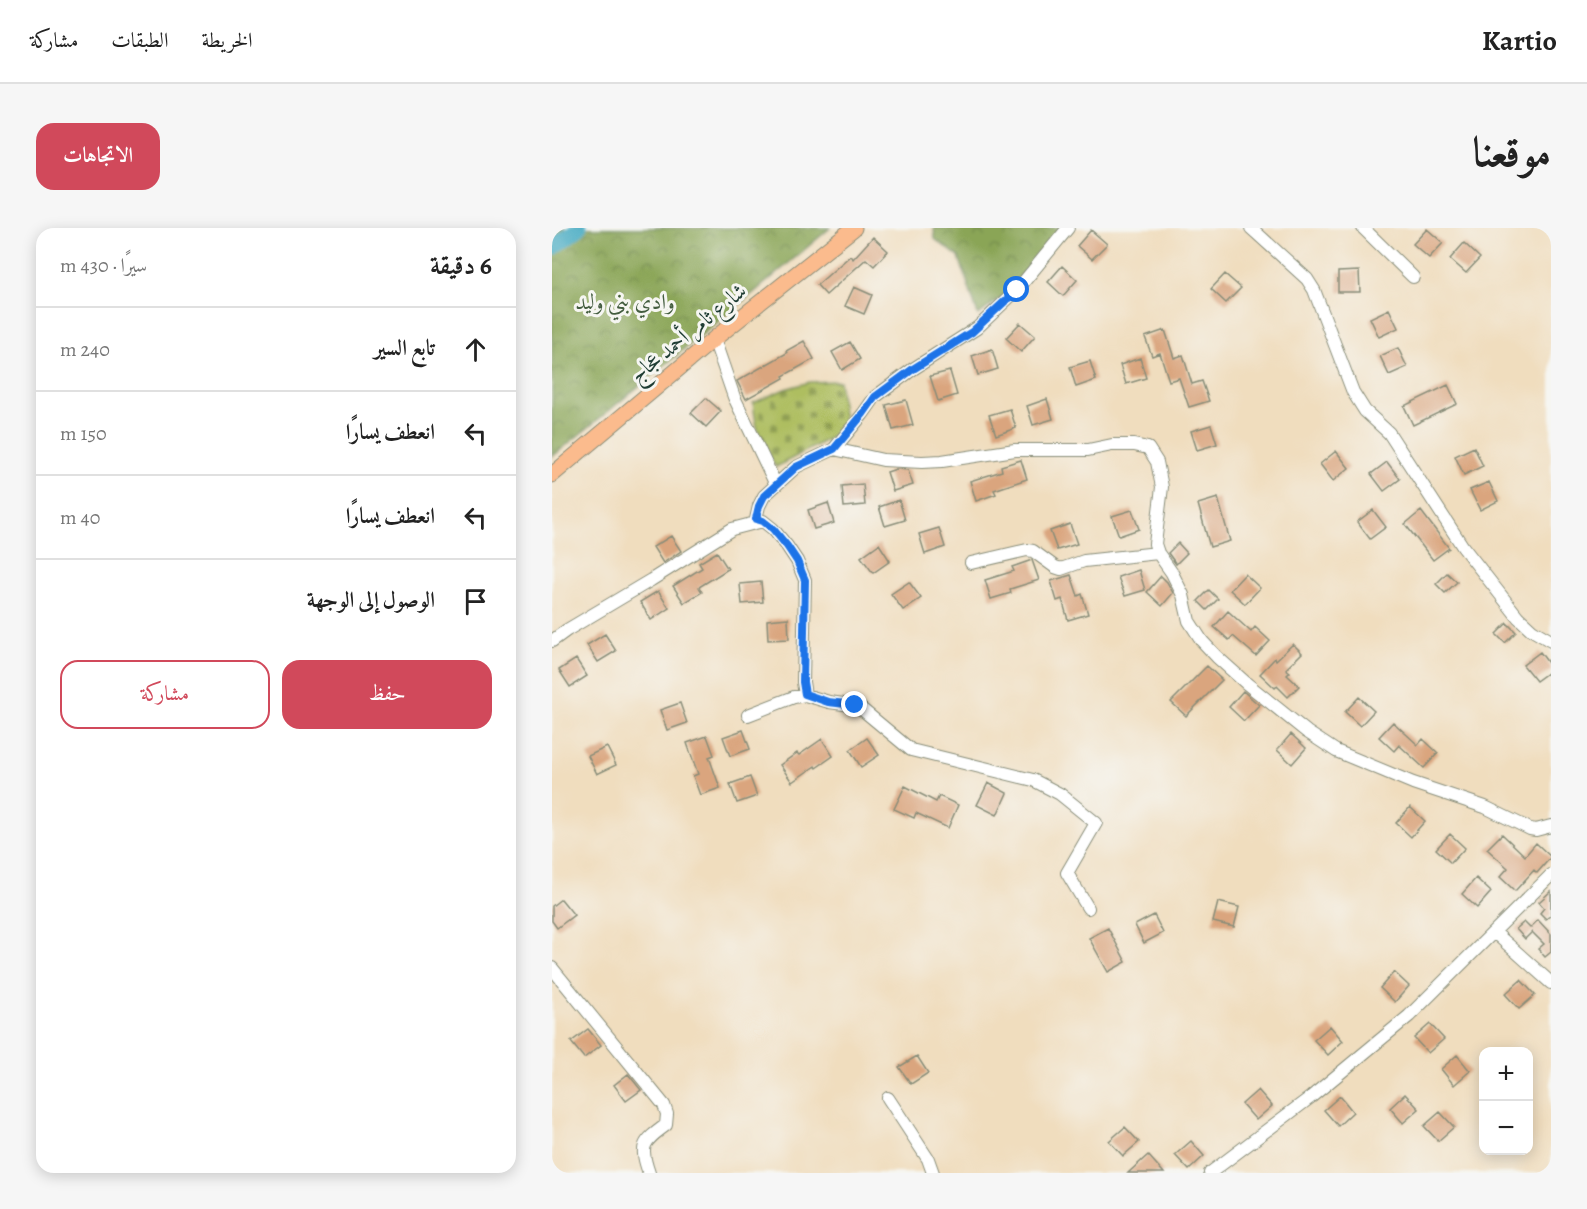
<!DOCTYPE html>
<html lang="ar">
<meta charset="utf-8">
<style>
:root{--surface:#fff;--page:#f6f6f6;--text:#222;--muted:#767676;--line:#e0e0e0;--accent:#d1495b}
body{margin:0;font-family:Alegreya,Amiri,serif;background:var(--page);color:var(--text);direction:rtl}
.controls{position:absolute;right:18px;bottom:18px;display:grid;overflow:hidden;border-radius:12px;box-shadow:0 3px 15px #0003}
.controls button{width:54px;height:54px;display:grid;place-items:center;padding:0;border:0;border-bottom:2px solid var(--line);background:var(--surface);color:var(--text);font:30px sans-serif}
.stop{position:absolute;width:18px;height:18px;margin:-14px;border:4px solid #1a73e8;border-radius:50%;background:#fff}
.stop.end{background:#1a73e8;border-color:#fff;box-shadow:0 2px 6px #0008}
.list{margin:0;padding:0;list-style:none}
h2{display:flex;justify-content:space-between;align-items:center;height:78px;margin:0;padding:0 24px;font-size:26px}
h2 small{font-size:20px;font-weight:400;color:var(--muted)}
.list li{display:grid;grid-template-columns:39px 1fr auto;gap:18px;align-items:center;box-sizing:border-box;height:84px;padding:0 24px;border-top:2px solid var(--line)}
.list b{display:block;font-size:22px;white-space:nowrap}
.list em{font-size:20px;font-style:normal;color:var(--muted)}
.actions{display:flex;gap:12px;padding:18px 24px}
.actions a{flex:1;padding:14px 0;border:2px solid var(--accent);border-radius:18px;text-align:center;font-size:21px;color:var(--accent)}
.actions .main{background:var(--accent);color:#fff}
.icon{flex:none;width:33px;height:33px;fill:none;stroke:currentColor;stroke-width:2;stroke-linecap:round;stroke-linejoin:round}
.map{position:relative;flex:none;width:999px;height:945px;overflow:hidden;direction:ltr;border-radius:18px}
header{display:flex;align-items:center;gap:36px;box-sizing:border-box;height:84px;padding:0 30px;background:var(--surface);border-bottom:2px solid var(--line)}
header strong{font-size:28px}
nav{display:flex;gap:33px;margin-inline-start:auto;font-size:21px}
.intro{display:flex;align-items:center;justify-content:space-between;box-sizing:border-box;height:144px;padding:0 36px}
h1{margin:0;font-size:42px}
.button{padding:15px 27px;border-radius:18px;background:var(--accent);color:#fff;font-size:21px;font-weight:700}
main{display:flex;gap:36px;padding:0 36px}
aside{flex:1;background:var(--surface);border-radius:18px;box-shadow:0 3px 15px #0003}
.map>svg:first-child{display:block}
.forest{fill:url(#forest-crowns);stroke:#547146;stroke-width:1.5}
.cemetery{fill:url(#cemetery-stones);stroke:#667e4a;stroke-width:1.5}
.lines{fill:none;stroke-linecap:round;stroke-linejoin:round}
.river{stroke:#41a8c1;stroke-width:16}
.building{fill:#daa57e}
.minor-casing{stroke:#888d79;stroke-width:14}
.major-casing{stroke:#888d79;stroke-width:17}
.minor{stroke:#fff;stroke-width:12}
.major{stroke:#fbbb8d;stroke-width:15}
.route{stroke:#1a73e8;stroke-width:8}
.labels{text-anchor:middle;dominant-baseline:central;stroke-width:6;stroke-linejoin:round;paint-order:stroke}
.park-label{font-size:22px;fill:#435d3f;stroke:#f6f6f2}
.street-label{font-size:22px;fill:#1f3d34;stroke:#f6f6f2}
</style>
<header>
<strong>Kartio</strong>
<nav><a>الخريطة</a><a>الطبقات</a><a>مشاركة</a></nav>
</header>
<div class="intro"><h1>موقعنا</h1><a class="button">الاتجاهات</a></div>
<main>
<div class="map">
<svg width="999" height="945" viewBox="0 0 999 945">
<defs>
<pattern id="forest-crowns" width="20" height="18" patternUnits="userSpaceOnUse" patternTransform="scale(1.5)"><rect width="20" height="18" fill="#8aa557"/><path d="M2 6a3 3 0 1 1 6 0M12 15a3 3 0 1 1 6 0" fill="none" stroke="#708849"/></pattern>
<pattern id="cemetery-stones" width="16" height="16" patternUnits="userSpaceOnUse" patternTransform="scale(1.5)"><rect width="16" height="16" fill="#aebe61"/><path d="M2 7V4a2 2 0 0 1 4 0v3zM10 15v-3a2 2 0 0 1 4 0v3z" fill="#8d9c51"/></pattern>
</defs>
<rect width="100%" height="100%" fill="#f6f6f2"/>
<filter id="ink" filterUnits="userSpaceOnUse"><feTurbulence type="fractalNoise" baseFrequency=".0167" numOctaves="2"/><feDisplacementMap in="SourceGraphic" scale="12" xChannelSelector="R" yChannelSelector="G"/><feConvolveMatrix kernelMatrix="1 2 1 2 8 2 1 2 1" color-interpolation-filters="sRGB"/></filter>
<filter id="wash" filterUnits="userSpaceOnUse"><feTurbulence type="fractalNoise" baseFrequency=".008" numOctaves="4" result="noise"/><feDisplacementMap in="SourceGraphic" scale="24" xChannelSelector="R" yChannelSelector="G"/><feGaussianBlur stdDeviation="1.35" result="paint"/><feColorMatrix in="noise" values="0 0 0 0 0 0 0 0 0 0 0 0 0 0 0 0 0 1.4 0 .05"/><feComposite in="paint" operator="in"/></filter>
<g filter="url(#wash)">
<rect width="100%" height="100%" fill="#f0ddbe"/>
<path class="forest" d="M0 0H278L205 62 0 229Z
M382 0H509L459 63 426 87 407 29 383 11Z"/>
<path class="cemetery" d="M287 153 293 202 224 239C207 214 205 205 201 175L233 161 258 154Z"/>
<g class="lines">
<path class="river" d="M0 20 27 0"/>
</g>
<g id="blocks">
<path class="building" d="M875 1 891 15 877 30 861 16Z
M539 2 555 16 540 31 525 18Z
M321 9 336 23 322 38 314 31 274 67 265 57 298 28 301 31Z
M912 15 928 30 914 45 898 31Z
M510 38 525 52 511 68 496 54Z
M807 43 808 64H786V44Z
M673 46 689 60 674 75 659 61Z
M302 59 320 67 312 86 293 78Z
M837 81 846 100 827 109 818 90Z
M468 95 483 108 469 124 454 110Z
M613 102 622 130 631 127 640 156 650 153 657 173 637 179 627 150 617 153 608 125 600 128 593 109Z
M252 113 262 131 231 148 232 150 194 171 185 153 235 125 234 123Z
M298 114 308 131 290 142 280 124Z
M846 120 855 139 837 147 828 128Z
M440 121 446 141 426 147 420 128Z
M588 130 594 150 574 156 568 137Z
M538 133 544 152 524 159 518 139Z
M398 143 405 167 386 173 378 148Z
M896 157 905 176 861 197 852 178Z
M154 170 169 183 154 199 139 185Z
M495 171 501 191 481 197 475 178Z
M354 172 361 197 341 202 334 177Z
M458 181 464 200 444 207 437 187Z
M659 197 665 216 645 222 639 203Z
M922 219 931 238 912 247 903 228Z
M784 223 797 240 781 253 768 236Z
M469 232 475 251 442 262 444 266 424 273 418 253 450 243 449 238Z
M835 234 848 251 832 263 819 246Z
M344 241 356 242 361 257 341 263 335 244Z
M937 254 946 273 928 282 918 262Z
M311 256 313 277 292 279 290 258Z
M666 270 678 313 658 319 646 276Z
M347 272 353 292 333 298 327 279Z
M276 275 282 295 262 301 256 282Z
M580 282 587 301 567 308 560 288Z
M821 282 834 299 818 311 805 294Z
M869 283 897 320 881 332 853 296Z
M518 296 525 316 505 322 498 303Z
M387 300 393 319 373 326 367 306Z
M119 308 129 323 111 335 101 319Z
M626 315 635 325 624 336 616 325Z
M327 316 338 333 321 345 309 329Z
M165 324 176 341 147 359 150 364 132 375 121 358 150 340 147 335Z
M480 332 487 352 458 361 459 365 439 371 433 352 462 343 460 339Z
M587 342 593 362 573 368 566 349Z
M895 345 905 354 893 365 884 356Z
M693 346 708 360 693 376 678 362Z
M519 347 526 368 530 366 536 386 516 392 510 371 505 373 499 353Z
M609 348 615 354 621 365 610 378 595 364Z
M209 354 211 374 190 376 188 356Z
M357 354 369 370 351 382 339 366Z
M657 362 666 371 655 382 646 373Z
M106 363 117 380 99 392 88 374Z
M676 383 699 404 703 399 718 413 704 428 681 408 677 412 662 399Z
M236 390 237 411 216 412 215 392Z
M955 395 964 404 953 415 944 406Z
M53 406 64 423 46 434 35 417Z
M741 416 750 425 734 441 738 444 735 447 747 458 736 469 725 458 723 460 708 446 723 430 724 432Z
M988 424 999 439V442L984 453 971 437Z
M24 431 35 448 18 459 7 442Z
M655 438 670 452 634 488 619 474Z
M691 463 707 477 692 493 677 479Z
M807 469 822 483 808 498 793 484Z
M128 475 135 495 115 502 108 482Z
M841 494 866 517 871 511 886 525 872 540 847 517 842 523 827 509Z
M191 502 198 521 178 528 171 509Z
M739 506 754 520 740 536 725 522Z
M155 508 162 527 157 529 168 560 148 567 141 548 146 546 135 515Z
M315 510 327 527 309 539 298 522Z
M270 511 281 528 264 540 263 538 240 554 228 537 245 525 247 527Z
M55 519 64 537 45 546 36 528Z
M198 549 205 568 185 575 178 556Z
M436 555 455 565 445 587 425 577Z
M353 558 384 574 387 568 406 577 396 600 364 585 362 590 342 581Z
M858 579 873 593 859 609 844 595Z
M898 606 913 620 899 635 884 621Z
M950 606 973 628 984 615 999 629 985 645 982 642 963 663 948 649 956 640 935 621Z
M924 650 939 664 925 680 910 666Z
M999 663V687L994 691 988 685 992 680 987 674Z
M9 671 22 687 5 700 0 693V678Z
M666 674 687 679 682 699 661 694Z
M602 687 611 705 592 715 583 697Z
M986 692 999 706V724L993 729 986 721 992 716 980 704 973 711 964 701 972 694 978 700Z
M556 700 574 734 556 744 537 710Z
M842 744 857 758 843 774 828 760Z
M969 752 983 767 967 781 953 766Z
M878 796 892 811 876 825 862 810Z
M778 798 791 813 776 827 762 812Z
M36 801 49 817 32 830 19 814Z
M905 827 918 843 902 857 889 841Z
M365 828 376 845 359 856 347 839Z
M76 846 89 862 74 873 62 857Z
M706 862 720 878 704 892 690 876Z
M853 866 867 881 851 895 838 880Z
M788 868 801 884 786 898 772 882Z
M888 884 902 899 886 913 872 898Z
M573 899 587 914 571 928 557 913Z
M639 913 652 928 637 942 623 927Z
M596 927 612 945H576Z"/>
</g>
</g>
<g filter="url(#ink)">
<use href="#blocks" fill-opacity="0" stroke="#888d79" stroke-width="1.5"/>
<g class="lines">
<g class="minor-casing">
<path id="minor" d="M699 0 755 51 762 62 801 164 813 183 837 205 911 319 966 389 980 402 999 413
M811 0 861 49
M162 111 182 169 224 257
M282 221 331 232 370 234 390 233 463 222H536L560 217H582L596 220 605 234 610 259 603 316 606 325 620 345 631 367 637 393 650 413 665 429 694 455 755 504 784 523 861 555 933 579 978 601 984 602 999 598
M419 335 475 322 481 323 503 339 509 341 532 333 606 325
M0 413 15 402 99 352 180 301 211 293
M253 467 277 474 306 478 359 522 481 552 508 566 544 595 515 645 536 680
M196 487 242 469 253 467 251 454 253 352 245 333 235 318 221 301 211 293 204 291 207 278 212 268 244 239 282 221 311 186 323 169 361 141 425 100 465 62 516 0
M942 704 999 755
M0 740 112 877 115 886 114 897C91 914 87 917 97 945
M336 870 376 931 381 945
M658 945 759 869 857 788 999 647"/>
</g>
<g class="major-casing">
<path id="major" d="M0 247 162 111 302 0"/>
</g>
<use href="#minor" class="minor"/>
<use href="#major" class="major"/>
</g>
</g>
<g class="lines" filter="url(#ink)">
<path class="route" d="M303 477 276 474 253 466 251 454 253 352 245 333 235 318 221 301 211 293 204 291 207 278 212 268 244 239 282 221 311 186 323 169 361 141 420 104 465 62"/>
</g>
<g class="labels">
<g class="park-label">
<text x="73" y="74">وادي بني وليد</text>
</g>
<g class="street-label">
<text transform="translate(136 105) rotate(-39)">شارع ثامر أحمد عجاج</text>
</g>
</g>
</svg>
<div class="controls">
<button>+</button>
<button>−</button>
</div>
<div class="stop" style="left:465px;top:62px"></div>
<div class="stop end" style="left:303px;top:477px"></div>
</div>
<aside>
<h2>6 دقيقة<small>سيرًا · 430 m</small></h2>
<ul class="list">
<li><svg class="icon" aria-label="ahead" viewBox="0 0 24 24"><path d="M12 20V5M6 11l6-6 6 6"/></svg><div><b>تابع السير</b></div><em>240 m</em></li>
<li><svg class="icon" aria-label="left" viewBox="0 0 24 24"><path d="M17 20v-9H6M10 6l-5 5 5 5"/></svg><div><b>انعطف يسارًا</b></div><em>150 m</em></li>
<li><svg class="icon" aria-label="left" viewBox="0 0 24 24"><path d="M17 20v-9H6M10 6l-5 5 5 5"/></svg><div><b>انعطف يسارًا</b></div><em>40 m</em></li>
<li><svg class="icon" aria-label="arrive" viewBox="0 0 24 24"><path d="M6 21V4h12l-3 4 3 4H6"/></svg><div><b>الوصول إلى الوجهة</b></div></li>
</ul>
<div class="actions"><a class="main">حفظ</a><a>مشاركة</a></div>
</aside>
</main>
